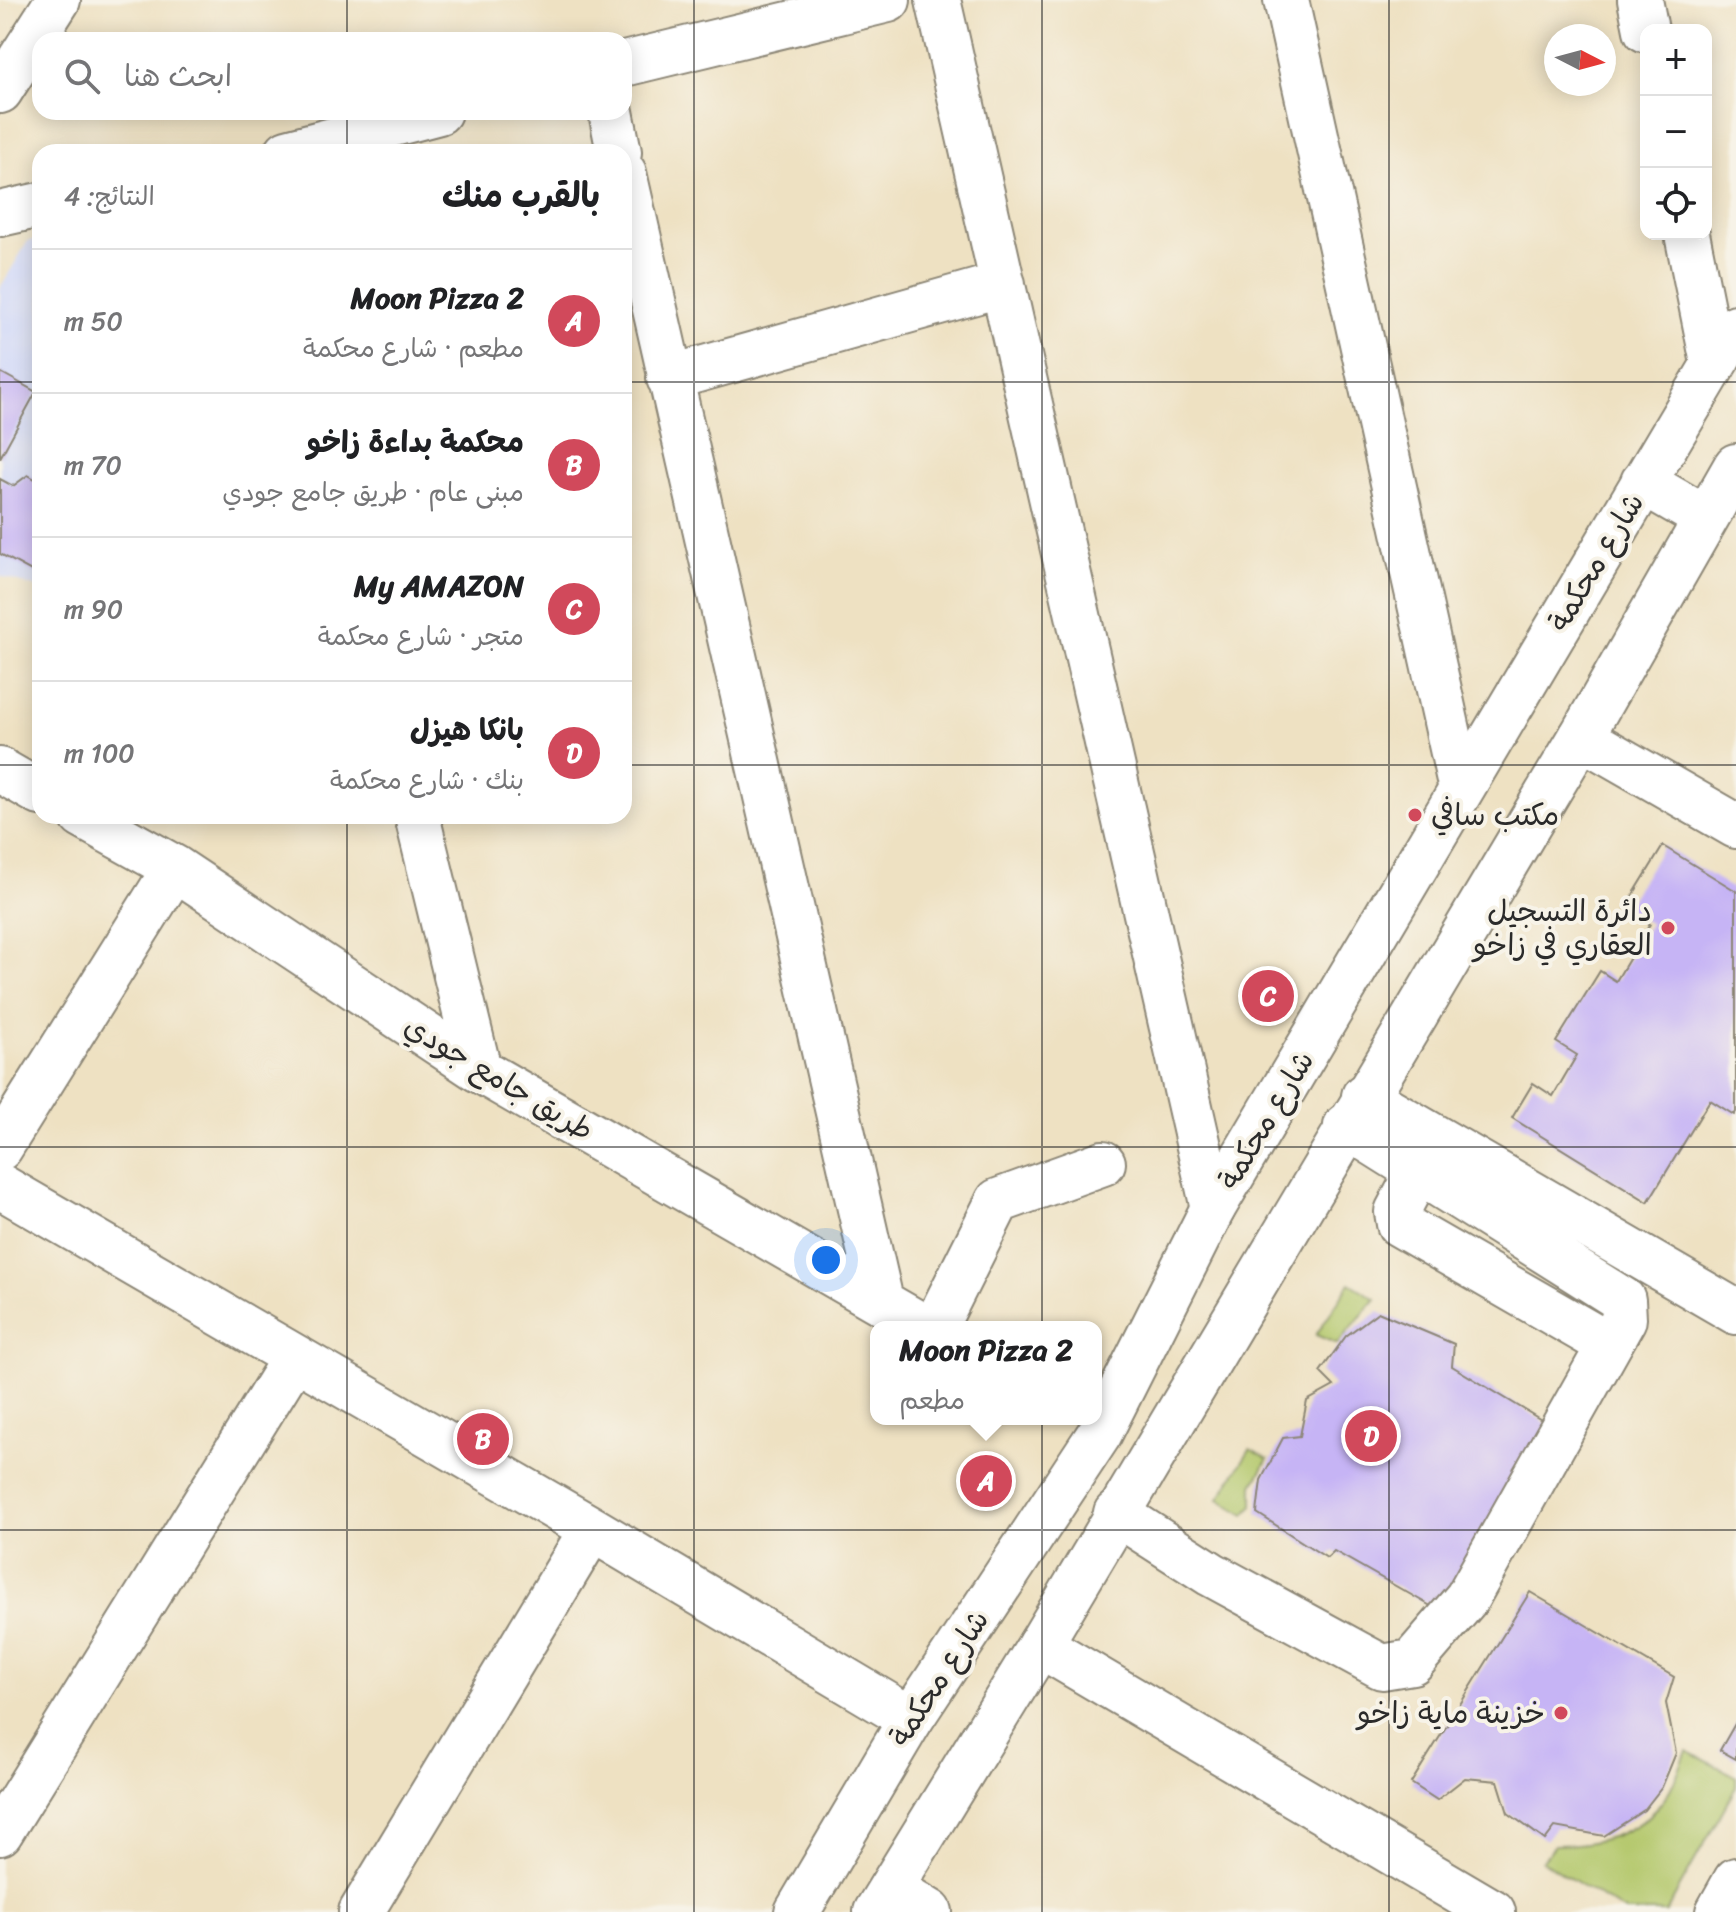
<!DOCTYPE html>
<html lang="ar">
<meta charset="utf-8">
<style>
:root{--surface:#fff;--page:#f2f2f2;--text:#202124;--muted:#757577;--line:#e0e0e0;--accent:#d1495b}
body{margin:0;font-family:Sriracha,"Playpen Sans Arabic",sans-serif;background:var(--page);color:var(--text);direction:rtl}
.controls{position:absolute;right:24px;top:24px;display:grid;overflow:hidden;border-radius:16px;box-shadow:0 4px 20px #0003}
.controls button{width:72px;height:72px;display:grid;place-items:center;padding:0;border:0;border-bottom:2px solid var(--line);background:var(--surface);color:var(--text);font:40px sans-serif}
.compass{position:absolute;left:1544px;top:24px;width:72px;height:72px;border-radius:50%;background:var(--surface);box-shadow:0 4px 20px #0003;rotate:96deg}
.you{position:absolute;left:826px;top:1260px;width:28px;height:28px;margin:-20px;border:6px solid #fff;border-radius:50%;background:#1a73e8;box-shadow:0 0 0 12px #1a73e833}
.badge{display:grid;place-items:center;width:52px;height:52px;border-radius:50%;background:var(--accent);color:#fff;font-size:26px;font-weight:700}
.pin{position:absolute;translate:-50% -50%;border:4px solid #fff;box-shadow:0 2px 8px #0006}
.popup{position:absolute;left:870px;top:1321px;width:232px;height:104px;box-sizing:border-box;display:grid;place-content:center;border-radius:16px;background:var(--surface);filter:drop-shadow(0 2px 6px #0005);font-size:26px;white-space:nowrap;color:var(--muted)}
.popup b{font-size:30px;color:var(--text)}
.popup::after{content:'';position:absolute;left:50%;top:100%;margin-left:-16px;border:16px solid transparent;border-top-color:var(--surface)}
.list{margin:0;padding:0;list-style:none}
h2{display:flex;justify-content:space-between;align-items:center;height:104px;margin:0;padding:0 32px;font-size:34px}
h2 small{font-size:26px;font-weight:400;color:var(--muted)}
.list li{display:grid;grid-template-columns:52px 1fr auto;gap:24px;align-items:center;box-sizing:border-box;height:144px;padding:0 32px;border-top:2px solid var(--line)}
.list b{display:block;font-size:30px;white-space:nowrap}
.list p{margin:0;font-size:26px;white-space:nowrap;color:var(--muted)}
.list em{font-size:26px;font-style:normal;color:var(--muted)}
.icon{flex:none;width:44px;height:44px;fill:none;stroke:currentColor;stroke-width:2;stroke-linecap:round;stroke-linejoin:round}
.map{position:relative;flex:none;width:1736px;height:1912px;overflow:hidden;direction:ltr}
.search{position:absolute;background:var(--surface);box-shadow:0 4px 20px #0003;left:32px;top:32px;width:600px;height:88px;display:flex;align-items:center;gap:20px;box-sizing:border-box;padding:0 28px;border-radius:24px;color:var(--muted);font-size:30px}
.panel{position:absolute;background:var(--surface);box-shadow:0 4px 20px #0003;left:32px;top:144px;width:600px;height:680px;border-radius:24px;direction:rtl}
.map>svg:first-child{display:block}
.built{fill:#d1d9f9}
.green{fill:#b4c86c;stroke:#707a4c;stroke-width:2}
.building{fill:#c6b4f5}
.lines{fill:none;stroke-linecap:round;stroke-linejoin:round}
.minor-casing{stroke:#8c8676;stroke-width:48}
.major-casing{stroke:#8c8676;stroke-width:48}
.minor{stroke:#fff;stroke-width:44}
.major{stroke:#fff;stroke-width:44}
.grid{fill:none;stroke:#2b2b2b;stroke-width:2;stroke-opacity:0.55}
.poi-dot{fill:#d1495b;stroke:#f7f3e8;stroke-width:3}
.labels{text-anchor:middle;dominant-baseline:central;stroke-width:8;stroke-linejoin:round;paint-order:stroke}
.street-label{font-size:30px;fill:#2b2b2b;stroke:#f7f3e8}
.poi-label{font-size:30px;fill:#2b2b2b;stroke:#f7f3e8;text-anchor:end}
</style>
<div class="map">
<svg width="1736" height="1912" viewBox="0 0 1736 1912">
<rect width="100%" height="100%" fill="#f7f3e8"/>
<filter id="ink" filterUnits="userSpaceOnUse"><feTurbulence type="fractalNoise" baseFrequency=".0125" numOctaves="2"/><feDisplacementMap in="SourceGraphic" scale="16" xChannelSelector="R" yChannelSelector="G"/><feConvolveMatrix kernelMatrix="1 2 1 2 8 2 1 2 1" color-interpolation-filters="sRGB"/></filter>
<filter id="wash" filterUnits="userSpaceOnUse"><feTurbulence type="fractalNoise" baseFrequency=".006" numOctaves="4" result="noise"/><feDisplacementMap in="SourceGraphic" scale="32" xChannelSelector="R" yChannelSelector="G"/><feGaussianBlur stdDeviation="1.8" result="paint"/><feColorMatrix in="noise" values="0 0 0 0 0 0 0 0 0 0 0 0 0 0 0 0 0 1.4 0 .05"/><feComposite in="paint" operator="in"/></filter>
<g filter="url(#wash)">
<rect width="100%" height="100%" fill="#eee1c2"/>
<path class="built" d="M40 239V589L0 576V288L28 241Z"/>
<path class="green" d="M1350 1283 1376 1299 1337 1344 1316 1335Z
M1250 1449 1268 1459 1253 1485V1505L1245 1515 1219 1499Z
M1687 1751 1736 1776V1787L1666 1912H1625L1542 1861 1555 1845C1596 1845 1634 1836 1662 1802 1673 1789 1680 1767 1687 1751Z"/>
<g id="blocks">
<path class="building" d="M0 372 36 392 0 458Z
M28 475 40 482V564L35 573 0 554V479L13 486Z
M1663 846 1736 891V1112L1734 1115 1710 1100 1648 1202 1512 1118 1533 1083 1553 1096 1577 1055 1556 1042 1600 971 1616 981 1650 924 1625 908Z
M1378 1312 1454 1344 1452 1366 1553 1427 1443 1613 1334 1551 1327 1558 1257 1513 1261 1480 1283 1438 1300 1436 1307 1401 1334 1386 1320 1372 1346 1336Z
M1530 1592 1674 1677 1666 1703 1676 1753 1662 1787 1644 1810 1604 1836 1555 1827 1545 1840 1508 1813 1498 1781 1465 1778 1437 1800 1411 1783Z
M1736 1722V1759L1720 1750Z"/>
</g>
</g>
<g filter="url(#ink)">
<use href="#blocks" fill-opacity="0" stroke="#8c8676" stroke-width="2"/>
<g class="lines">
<g class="minor-casing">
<path id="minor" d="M938 0 1213 1208
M1286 0 1461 789
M1640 0 1646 30
M624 64 888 0
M0 91 58 0
M611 112 619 152
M287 152 439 112
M624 173 881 1301
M0 214 40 205
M1687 234 1713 363
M669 378 1003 284
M1581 737 1736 826
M0 770 40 793
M82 816 175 868 479 1070 924 1327
M417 816 479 1070
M1364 1096 1736 1312
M0 1148 175 868
M1417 1174 1397 1212 1399 1224 1609 1345
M0 1186 592 1529 911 1719
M935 1327 998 1201 1103 1163
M1116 1513 1211 1574 1382 1667 1412 1662 1467 1598 1624 1319 1623 1300 1346 1126
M1040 1645 1493 1912
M0 1833 295 1357
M891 1888 930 1912
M361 1912 592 1529
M1718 1912 1736 1880"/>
</g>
<g class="major-casing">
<path id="major" d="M1643 482 1705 518
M797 1912 911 1719 1100 1433 1213 1208 1736 327
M876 1912 1040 1645 1581 737 1736 466"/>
</g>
<use href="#minor" class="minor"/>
<use href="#major" class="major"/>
</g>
</g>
<path class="grid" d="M347 0V40M694 0V1912M1042 0V1912M1389 0V1912M347 112V152M0 382H40M624 382H1736M0 765H40M624 765H1736M347 816V1912M0 1147H1736M0 1530H1736"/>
<g class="poi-dot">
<circle cx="1415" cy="815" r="8"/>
<circle cx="1668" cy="928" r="8"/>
<circle cx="1561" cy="1713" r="8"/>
</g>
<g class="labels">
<g class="street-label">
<text transform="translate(1596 562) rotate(-59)">شارع محكمة</text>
<text transform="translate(499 1078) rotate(31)">طريق جامع جودي</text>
<text transform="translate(1266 1120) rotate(-59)">شارع محكمة</text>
<text transform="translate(939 1678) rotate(-57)">شارع محكمة</text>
</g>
<g class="poi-label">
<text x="1431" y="815" text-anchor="start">مكتب سافي</text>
<text x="1652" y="911">دائرة التسجيل<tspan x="1652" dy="34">العقاري في زاخو</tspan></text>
<text x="1545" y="1713">خزينة ماية زاخو</text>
</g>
</g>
</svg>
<div class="controls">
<button>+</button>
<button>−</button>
<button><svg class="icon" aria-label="locate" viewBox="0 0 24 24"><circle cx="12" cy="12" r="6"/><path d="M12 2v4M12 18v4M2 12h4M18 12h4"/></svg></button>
</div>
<svg class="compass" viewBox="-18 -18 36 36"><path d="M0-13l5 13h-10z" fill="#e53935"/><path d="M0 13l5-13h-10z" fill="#757577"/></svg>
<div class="you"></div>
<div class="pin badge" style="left:986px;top:1481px">A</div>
<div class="popup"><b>Moon Pizza 2</b>مطعم</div>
<div class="pin badge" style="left:483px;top:1439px">B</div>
<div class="pin badge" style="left:1268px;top:996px">C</div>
<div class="pin badge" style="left:1371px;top:1436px">D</div>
<div class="search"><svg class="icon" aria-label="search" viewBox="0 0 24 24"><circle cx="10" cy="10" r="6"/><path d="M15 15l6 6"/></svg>ابحث هنا</div>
<section class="panel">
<h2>بالقرب منك<small>النتائج: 4</small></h2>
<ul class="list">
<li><span class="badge">A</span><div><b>Moon Pizza 2</b><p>مطعم · شارع محكمة</p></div><em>50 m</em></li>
<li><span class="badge">B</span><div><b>محكمة بداءة زاخو</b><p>مبنى عام · طريق جامع جودي</p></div><em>70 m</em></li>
<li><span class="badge">C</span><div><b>My AMAZON</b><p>متجر · شارع محكمة</p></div><em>90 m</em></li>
<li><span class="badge">D</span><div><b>بانکا هیزل</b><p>بنك · شارع محكمة</p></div><em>100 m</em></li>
</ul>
</section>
</div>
